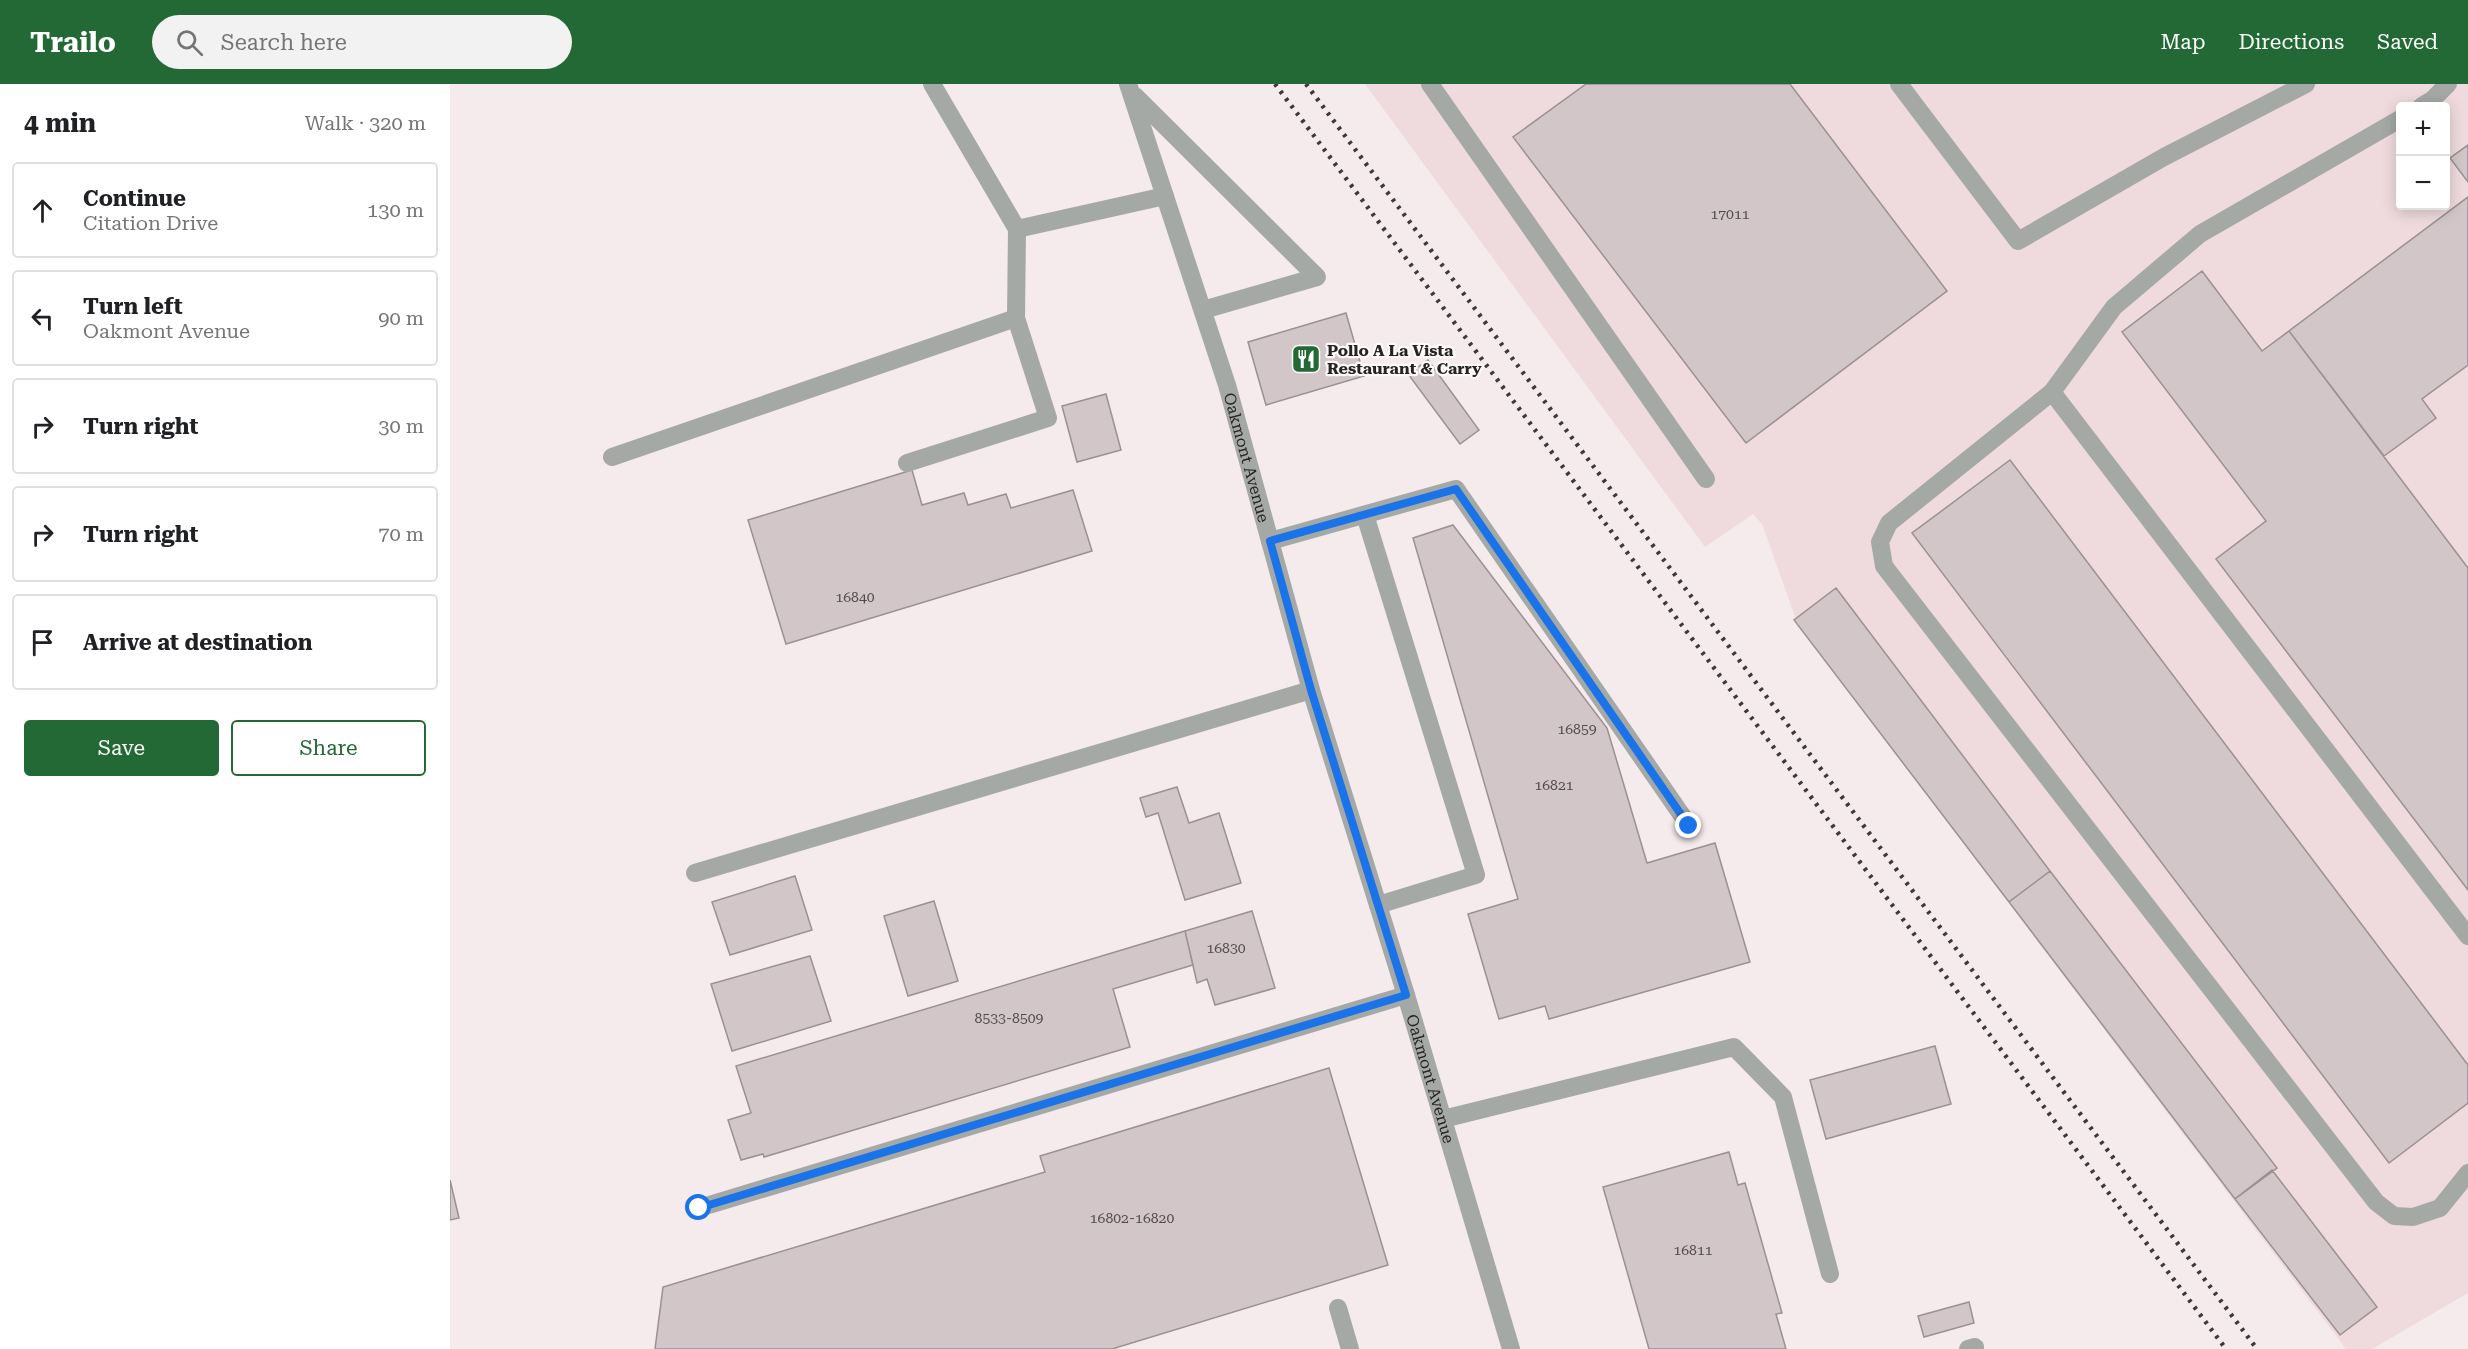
<!DOCTYPE html>
<meta charset="utf-8">
<style>
:root{--surface:#fff;--page:#f2f2f2;--text:#202124;--muted:#757577;--line:#e0e0e0;--accent:#236935}
body{margin:0;font-family:"Roboto Serif",serif;background:var(--page);color:var(--text)}
.controls{position:absolute;right:18px;top:18px;display:grid;overflow:hidden;border-radius:6px;box-shadow:0 3px 15px #0003}
.controls button{width:54px;height:54px;display:grid;place-items:center;padding:0;border:0;border-bottom:2px solid var(--line);background:var(--surface);color:var(--text);font:30px sans-serif}
.stop{position:absolute;width:18px;height:18px;margin:-14px;border:4px solid #1a73e8;border-radius:50%;background:#fff}
.stop.end{background:#1a73e8;border-color:#fff;box-shadow:0 2px 6px #0008}
.list{margin:0;padding:0;list-style:none}
h2{display:flex;justify-content:space-between;align-items:center;height:78px;margin:0;padding:0 24px;font-size:26px}
h2 small{font-size:20px;font-weight:400;color:var(--muted)}
.list li{display:grid;grid-template-columns:39px 1fr auto;gap:18px;align-items:center;box-sizing:border-box;height:96px;margin:0 12px 12px;padding:0 12px;border:2px solid var(--line);border-radius:6px}
.list b{display:block;font-size:22px;white-space:nowrap}
.list p{margin:0;font-size:20px;white-space:nowrap;color:var(--muted)}
.list em{font-size:20px;font-style:normal;color:var(--muted)}
.actions{display:flex;gap:12px;padding:18px 24px}
.actions a{flex:1;padding:14px 0;border:2px solid var(--accent);border-radius:6px;text-align:center;font-size:21px;color:var(--accent)}
.actions .main{background:var(--accent);color:#fff}
.icon{flex:none;width:33px;height:33px;fill:none;stroke:currentColor;stroke-width:2;stroke-linecap:round;stroke-linejoin:round}
.map{position:relative;flex:none;width:2018px;height:1265px;overflow:hidden}
header{display:flex;align-items:center;gap:36px;box-sizing:border-box;height:84px;padding:0 30px;background:var(--accent);color:#fff}
header strong{font-size:28px}
nav{display:flex;gap:33px;margin-inline-start:auto;font-size:21px}
.search{width:420px;height:54px;background:var(--page);display:flex;align-items:center;gap:15px;box-sizing:border-box;padding:0 21px;border-radius:33px;color:var(--muted);font-size:22px}
main{display:flex}
aside{flex:1;background:var(--surface)}
.map>svg:first-child{display:block}
.built{fill:#efdbde;fill-rule:evenodd}
.building{fill:#d2c6c8;stroke:#9b9092;stroke-width:1.5}
.lines{fill:none;stroke-linecap:round;stroke-linejoin:round}
.minor{stroke:#a5a9a6;stroke-width:18}
.rail{stroke:#3d3839;stroke-width:4.5;stroke-dasharray:3 6;stroke-linecap:butt}
.route{stroke:#1a73e8;stroke-width:8}
.labels{text-anchor:middle;dominant-baseline:central;stroke-width:4.5;stroke-linejoin:round;paint-order:stroke}
.number-label{font-size:14px;fill:#524c4c}
.poi-label{font-size:16px;font-weight:bold;fill:#272323;stroke:#fef9fa;text-anchor:start}
.street-label{font-size:16px;fill:#272323;stroke:#fef9fa}
</style>
<header>
<strong>Trailo</strong>
<div class="search"><svg class="icon" aria-label="search" viewBox="0 0 24 24"><circle cx="10" cy="10" r="6"/><path d="M15 15l6 6"/></svg>Search here</div>
<nav><a>Map</a><a>Directions</a><a>Saved</a></nav>
</header>
<main>
<aside>
<h2>4 min<small>Walk · 320 m</small></h2>
<ul class="list">
<li><svg class="icon" aria-label="ahead" viewBox="0 0 24 24"><path d="M12 20V5M6 11l6-6 6 6"/></svg><div><b>Continue</b><p>Citation Drive</p></div><em>130 m</em></li>
<li><svg class="icon" aria-label="left" viewBox="0 0 24 24"><path d="M17 20v-9H6M10 6l-5 5 5 5"/></svg><div><b>Turn left</b><p>Oakmont Avenue</p></div><em>90 m</em></li>
<li><svg class="icon" aria-label="right" viewBox="0 0 24 24"><path d="M7 20v-9h11M14 6l5 5-5 5"/></svg><div><b>Turn right</b></div><em>30 m</em></li>
<li><svg class="icon" aria-label="right" viewBox="0 0 24 24"><path d="M7 20v-9h11M14 6l5 5-5 5"/></svg><div><b>Turn right</b></div><em>70 m</em></li>
<li><svg class="icon" aria-label="arrive" viewBox="0 0 24 24"><path d="M6 21V4h12l-3 4 3 4H6"/></svg><div><b>Arrive at destination</b></div></li>
</ul>
<div class="actions"><a class="main">Save</a><a>Share</a></div>
</aside>
<div class="map">
<svg width="2018" height="1265" viewBox="0 0 2018 1265">
<rect width="100%" height="100%" fill="#f5eaec"/>
<path class="built" d="M915 0H2018V1209L1922 1265H1896L1348 541 1312 440 1303 430 1255 463ZM1950 22H1996V122H1950Z"/>
<path class="building" d="M1136 0H1340L1497 207 1296 359 1063 53Z
M2018 61V98L2000 74Z
M2018 113V281L1972 315 1986 334 1934 372 1839 247Z
M1752 187 1812 267 1839 247 2018 484V806L1766 475 1816 437 1672 248Z
M896 229 914 292 816 321 798 258Z
M978 276 1029 346 1010 360 958 290Z
M656 310 671 366 627 378 612 322Z
M1560 376 2018 981V1019L1939 1079 1462 449Z
M462 386 472 421 514 409 518 421 556 410 561 424 623 406 642 467 336 560 298 436Z
M1003 441 1157 644 1197 779 1265 759 1300 878 1099 935 1095 922 1049 935 1018 830 1068 815 963 454Z
M1386 504 1600 787 1559 818 1344 536Z
M727 703 739 739 769 729 791 799 735 816 708 729 696 733 690 714Z
M1600 787 1827 1084 1785 1115 1559 818Z
M345 792 362 846 280 871 262 818Z
M484 817 508 897 458 912 434 832Z
M802 827 825 904 765 921 757 895 747 899 735 847Z
M735 847 743 881 663 905 680 963 314 1073 313 1070 291 1076 278 1036 301 1029 286 982Z
M360 872 381 937 282 967 261 900Z
M1485 962 1501 1020 1376 1055 1360 996Z
M879 984 938 1181 662 1265H205L213 1203 595 1088 590 1072Z
M1279 1068 1288 1101 1295 1099 1332 1229 1326 1230 1336 1265H1199L1153 1103Z
M1822 1086 1927 1223 1890 1251 1785 1115Z
M0 1096 9 1134 0 1136Z
M1519 1218 1524 1239 1474 1253 1468 1232Z"/>
<g class="lines">
<g class="minor">
<path d="M482 0 567 145 715 112"/>
<path id="s1" d="M678 0 777 301 861 606 956 911 1061 1265"/>
<path d="M980 0 1256 395"/>
<path d="M1449 0 1568 157 1714 73 1856 0"/>
<path d="M685 12 867 193 753 226"/>
<path d="M1972 22 1982 16 1998 0"/>
<path d="M1950 35 1750 150 1664 223 1602 308 2018 852"/>
<path d="M1602 308 1439 439 1430 458 1434 482 1926 1118 1944 1132 1963 1133 1990 1124 2018 1089"/>
<path d="M162 373 566 234"/>
<path d="M457 379 598 334 566 234 567 145"/>
<path d="M915 431 1026 791 928 821"/>
<path d="M820 457 1006 405 1240 743"/>
<path d="M245 789 861 606"/>
<path d="M993 1035 1284 963 1333 1013 1380 1190"/>
<path d="M249 1124 956 911"/>
<path d="M888 1224 900 1265"/>
<path d="M1518 1265 1525 1263"/>
</g>
<path class="rail" d="M825 0 1776 1265
M856 0 1807 1265"/>
</g>
<g class="lines">
<path class="route" d="M249 1124 956 911 861 606 820 457 1006 405 1239 742"/>
</g>
<defs>
<g id="restaurant-square" transform="scale(1.5)"><rect x="-9" y="-9" width="18" height="18" rx="4" fill="#236935" stroke="#fef9fa"/><path d="M-5-6h1v4h1v-4h1v4h1v-4h1v5L-1.5 .5V6h-2V.5L-5-1ZM5-6V6H3V1.5H1.5Q1.5-4 5-6Z" fill="#fff"/></g>
</defs>
<g fill-rule="evenodd">
<use href="#restaurant-square" x="856" y="275"/>
</g>
<g class="labels">
<g class="number-label">
<text x="1280" y="130">17011</text>
<text x="405" y="513">16840</text>
<text x="1127" y="645">16859</text>
<text x="1104" y="701">16821</text>
<text x="776" y="864">16830</text>
<text x="559" y="934">8533-8509</text>
<text x="682" y="1134">16802-16820</text>
<text x="1243" y="1166">16811</text>
</g>
<g class="poi-label">
<text x="877" y="266">Pollo A La Vista<tspan x="877" dy="18">Restaurant &amp; Carry</tspan></text>
</g>
<g class="street-label">
<text stroke="none"><textPath href="#s1" startOffset="392">Oakmont Avenue</textPath></text>
<text stroke="none"><textPath href="#s1" startOffset="1040">Oakmont Avenue</textPath></text>
</g>
</g>
</svg>
<div class="controls">
<button>+</button>
<button>−</button>
</div>
<div class="stop" style="left:249px;top:1124px"></div>
<div class="stop end" style="left:1239px;top:742px"></div>
</div>
</main>
